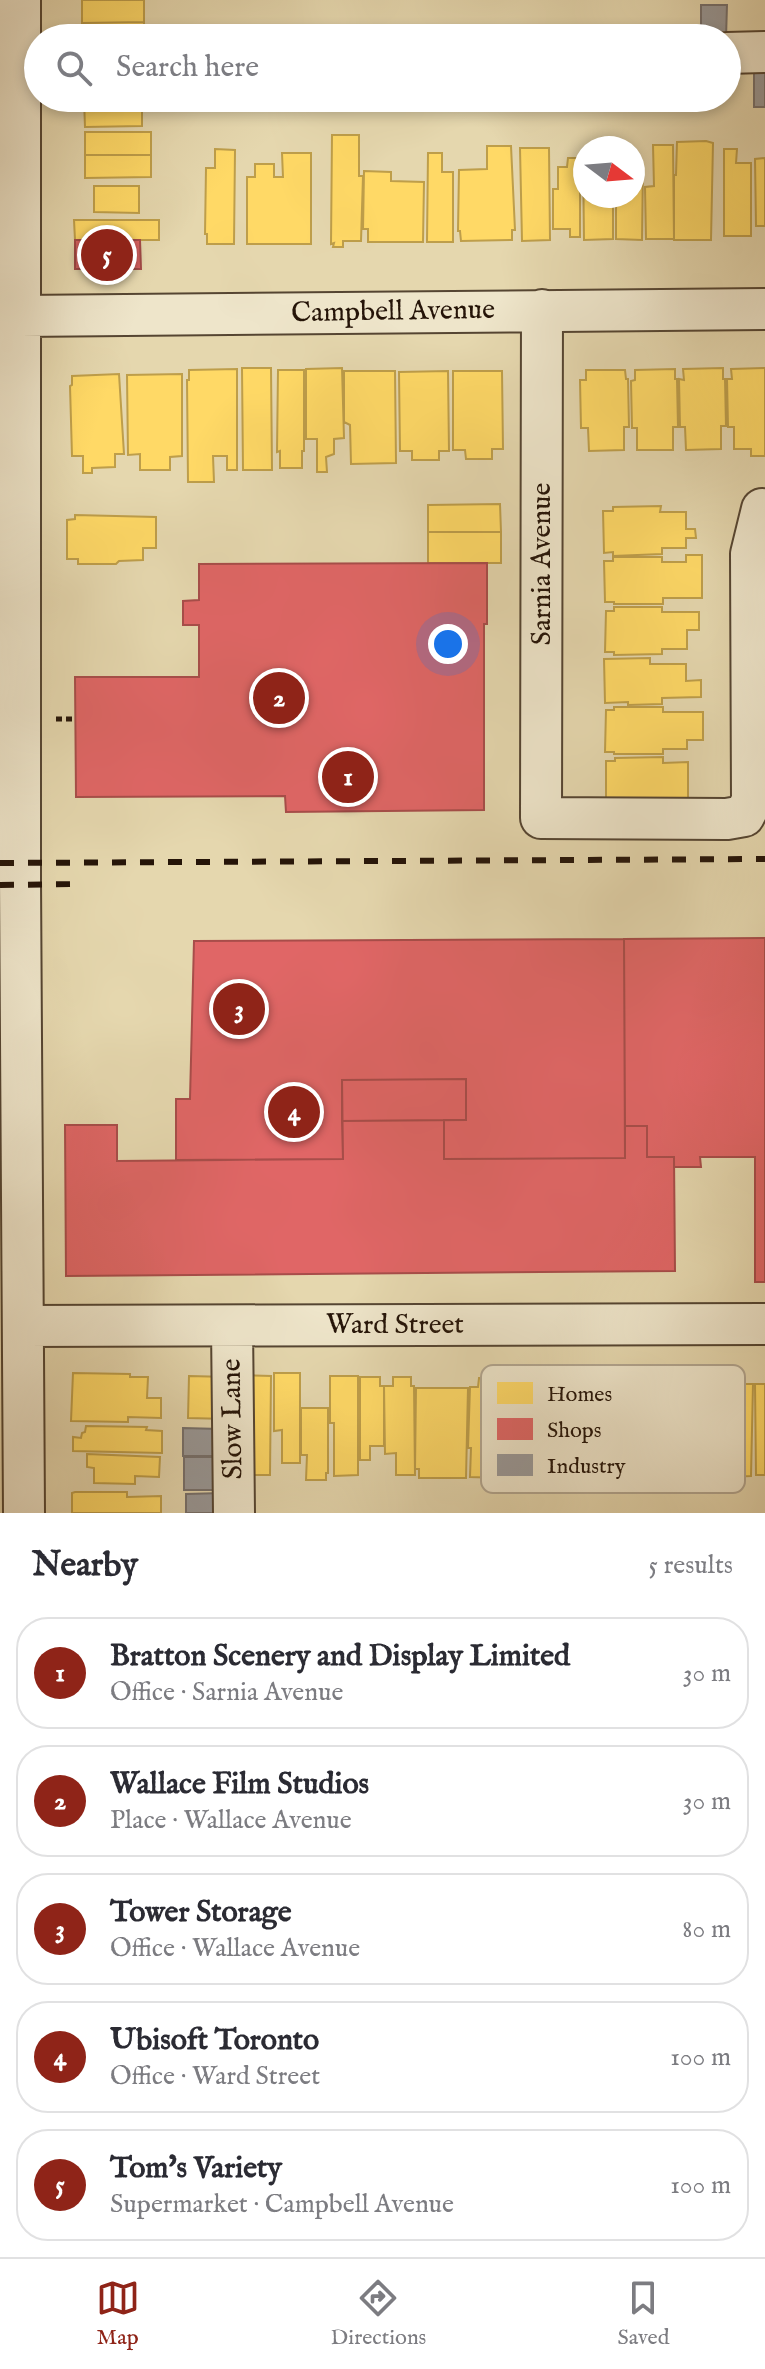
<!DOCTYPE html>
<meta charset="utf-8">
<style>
:root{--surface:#fff;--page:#f7f7f7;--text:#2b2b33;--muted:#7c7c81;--line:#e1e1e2;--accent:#8f2418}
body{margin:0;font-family:"IM FELL English",serif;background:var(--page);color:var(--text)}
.compass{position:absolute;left:573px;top:136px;width:72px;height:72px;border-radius:50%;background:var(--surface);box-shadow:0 4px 12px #0003;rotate:106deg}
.you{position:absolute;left:448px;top:644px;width:28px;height:28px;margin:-20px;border:6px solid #fff;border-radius:50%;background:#1a73e8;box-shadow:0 0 0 12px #1a73e833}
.badge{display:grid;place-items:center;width:52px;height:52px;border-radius:50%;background:var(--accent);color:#fff;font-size:26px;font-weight:700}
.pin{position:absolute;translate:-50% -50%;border:4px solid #fff;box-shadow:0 2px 8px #0006}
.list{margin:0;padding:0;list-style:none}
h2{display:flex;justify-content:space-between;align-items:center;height:104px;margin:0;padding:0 32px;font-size:34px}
h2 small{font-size:26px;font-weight:400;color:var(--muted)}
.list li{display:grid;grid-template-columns:52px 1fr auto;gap:24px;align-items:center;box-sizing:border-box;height:112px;margin:0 16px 16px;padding:0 16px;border:2px solid var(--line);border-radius:32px}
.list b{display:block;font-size:30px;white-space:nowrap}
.list p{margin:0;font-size:26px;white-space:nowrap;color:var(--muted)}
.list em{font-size:26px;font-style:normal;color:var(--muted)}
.icon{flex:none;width:44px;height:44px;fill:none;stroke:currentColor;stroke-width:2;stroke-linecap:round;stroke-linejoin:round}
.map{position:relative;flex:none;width:765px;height:1513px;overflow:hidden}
.search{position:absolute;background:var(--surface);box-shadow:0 4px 12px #0003;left:24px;right:24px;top:24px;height:88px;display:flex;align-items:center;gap:20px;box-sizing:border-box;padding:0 28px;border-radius:44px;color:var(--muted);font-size:30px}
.sheet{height:744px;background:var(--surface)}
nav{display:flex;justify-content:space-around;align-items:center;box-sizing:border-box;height:112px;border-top:2px solid var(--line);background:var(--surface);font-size:22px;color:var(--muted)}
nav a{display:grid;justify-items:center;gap:4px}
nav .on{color:var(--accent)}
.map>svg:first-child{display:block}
.homes{fill:#ffd966;stroke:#be9e4a;stroke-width:2}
.shops{fill:#e06666;stroke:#a84d4a;stroke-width:2}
.industry{fill:#999;stroke:#76716e;stroke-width:2}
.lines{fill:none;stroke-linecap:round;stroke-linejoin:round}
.minor-casing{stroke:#554532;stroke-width:44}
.path{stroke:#251408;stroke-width:5;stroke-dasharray:6 4;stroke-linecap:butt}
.minor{stroke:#eee5ca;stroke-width:40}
.rail{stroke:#251408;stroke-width:6;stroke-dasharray:14 14;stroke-linecap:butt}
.labels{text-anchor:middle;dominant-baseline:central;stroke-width:8;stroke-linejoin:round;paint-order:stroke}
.street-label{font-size:28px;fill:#251408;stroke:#eee5ca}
.key{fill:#eee5ca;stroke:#b2a690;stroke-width:2}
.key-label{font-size:22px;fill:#251408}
</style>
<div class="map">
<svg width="765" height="1513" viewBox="0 0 765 1513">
<rect width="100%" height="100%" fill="#e5d7ae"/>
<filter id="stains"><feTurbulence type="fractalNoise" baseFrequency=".0025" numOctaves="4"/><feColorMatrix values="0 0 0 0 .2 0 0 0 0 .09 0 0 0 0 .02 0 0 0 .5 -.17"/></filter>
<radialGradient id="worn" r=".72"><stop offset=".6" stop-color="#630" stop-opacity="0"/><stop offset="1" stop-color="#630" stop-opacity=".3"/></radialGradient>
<path class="homes" d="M82 0H144V22L82 23Z
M144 22V38H82V23Z
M142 98V126L85 127 84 99Z
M85 132H151V155H85Z
M332 135H359V176H363L361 241H343V247H333L334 243 331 244Z
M706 141 713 143 711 240H674V175H676L677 142Z
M653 145H673L674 239H646L645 187 654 186Z
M487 146H511L515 230H512V240L461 241 460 231H458L459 170 487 169Z
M520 148H549L550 240 522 241Z
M215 149 235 150 234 244H207V234H205L206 168H215Z
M724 149H737L736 163H751V236H724Z
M282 153H311V244H247V177H255V164H274V177H283Z
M428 153H442V172H453V242H427Z
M85 155H151V177L85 178Z
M583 155H585V196H613V239L584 240Z
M568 158H580V237H570V229H553V189H558V167H567Z
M765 158V226H756L755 159Z
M633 165H643L642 240 616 239V196H633Z
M364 171 391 172V181L424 182 423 242H368V229H363Z
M94 186H139V213L94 212Z
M74 220H159V240H75Z
M242 368H271L272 470H243Z
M342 368 344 438 334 439V454L326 457 327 472H317V439H306V369Z
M723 368V379H725L726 426H721V449L686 450 685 427H680L679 379 684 380 683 369Z
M765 368V456H751V449H734V427H728L727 379H732L731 369Z
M237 369V470H227V456H213L214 482H188L187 380H189V370Z
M675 369V379H677L678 427H673V450H637V428H632L631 381 635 380V370Z
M278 370H304V451H302V468H280V451L277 452Z
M586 370H625L626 379H628L629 427H624V450L589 451 588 428H581L580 380H586Z
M344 371H395L396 463 351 464 350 425 344 422Z
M448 371 449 451H439V460H412V451H400L399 372Z
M453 371H502L503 449H492V459H466L465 450H453Z
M119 374 124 454H115V467L92 468V473H83V456H72L70 386 72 385V376Z
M182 374V456L170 457V470H140V454L128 455 127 375Z
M500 504 501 532H428V505Z
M661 506 660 512H686V529H695L696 538H686V548H662V554L613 556V552L604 553 603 511H613V507Z
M75 515 156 517V548H143V560L119 561 116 564H78V559H67V520L75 519Z
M428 532H501V563H428Z
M686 555H702V598H663V604H614V602H605L604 561H613V557H662V562H686Z
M614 607H662V612H699V630H687V649H662V654L614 655V652H605L606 611H614Z
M650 658V664H686V681L701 680V697L662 698V704L628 705V702L605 703 604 659Z
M614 707H663V712H703V740H687V749H663V754H614V752H605L606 710H614Z
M663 757V763L688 762V799L606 802V761H615V758Z
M73 1373 130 1374V1377H148L147 1398H161V1418L128 1417V1422L71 1421Z
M274 1373H300V1463H282V1430L274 1431Z
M243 1375 271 1376 270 1475H243Z
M189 1376 228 1377 227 1419 188 1418Z
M330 1376H358V1475L334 1476V1423H330Z
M360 1377H380V1386H384V1446H370V1460H360Z
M393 1377H411V1386H414L415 1475H396V1453L385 1454 384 1386H393Z
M479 1378 499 1379 498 1388H504L500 1478 470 1477 471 1448H468L470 1387H478Z
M725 1384H753L751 1476 726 1477Z
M755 1384H765V1475H756Z
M416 1388H468L466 1478H419V1469H415Z
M301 1408H328V1473H326V1480H306L307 1455H301Z
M86 1426 147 1427 146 1430 162 1431V1453L73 1451V1437L81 1438 82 1433 85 1432Z
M87 1454 160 1457 159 1477 135 1476V1484L94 1483V1468L87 1467Z
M75 1492H127V1497L161 1496V1513H72V1493Z"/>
<path class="shops" d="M75 240H140L141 269H75Z
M487 563V624H484V810L286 812 285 796 76 797 75 677H199V625H183V601L199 600V564Z
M765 938V1282H755V1157H700L701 1167H674V1157H647V1126H625L624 939Z
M624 939 625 1158 444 1159V1120H466V1079L342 1080 343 1159 176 1160V1099H190L194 941Z
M466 1079V1120L342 1121V1080Z
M444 1120V1159L625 1158V1126H647V1157H674L675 1271 66 1276 65 1125H117V1161L343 1159 342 1121Z"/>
<path class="industry" d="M701 5H727L726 38H701Z
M754 68H765V107H754Z
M183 1428 220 1429V1456H183Z
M184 1457H222V1490H184Z
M222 1493V1513H186V1494Z"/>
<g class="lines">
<g class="minor-casing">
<path id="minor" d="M20 0V881L24 1513
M727 53 765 52
M542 310 541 818 727 819 744 816 752 801 751 554 762 509
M21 316 765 309
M24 1326 765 1324
M232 1326 234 1513"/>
</g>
<path class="path" d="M56 719H75"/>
<use href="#minor" class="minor"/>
<path class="rail" d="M0 863 765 859
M0 885 80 884"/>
</g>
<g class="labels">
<g class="street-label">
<text transform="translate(393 312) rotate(-1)">Campbell Avenue</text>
<text transform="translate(542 564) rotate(-90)">Sarnia Avenue</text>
<text x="395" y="1325">Ward Street</text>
<text transform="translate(233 1419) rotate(-91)">Slow Lane</text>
</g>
</g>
<rect x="481" y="1365" width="264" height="128" rx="12" class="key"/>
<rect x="497" y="1382" width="36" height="22" fill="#ffd966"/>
<rect x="497" y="1418" width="36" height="22" fill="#e06666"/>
<rect x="497" y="1454" width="36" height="22" fill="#999"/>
<g class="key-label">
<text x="547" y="1401">Homes</text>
<text x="547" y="1437">Shops</text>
<text x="547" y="1473">Industry</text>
</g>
<rect width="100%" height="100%" filter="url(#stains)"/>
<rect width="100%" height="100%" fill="url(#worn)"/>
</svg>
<svg class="compass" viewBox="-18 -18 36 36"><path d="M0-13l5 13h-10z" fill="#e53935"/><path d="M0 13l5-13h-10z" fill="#7c7c81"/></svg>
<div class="you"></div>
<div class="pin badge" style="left:348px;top:777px">1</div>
<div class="pin badge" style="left:279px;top:698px">2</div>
<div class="pin badge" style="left:239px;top:1009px">3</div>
<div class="pin badge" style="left:294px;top:1112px">4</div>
<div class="pin badge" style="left:107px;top:255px">5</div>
<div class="search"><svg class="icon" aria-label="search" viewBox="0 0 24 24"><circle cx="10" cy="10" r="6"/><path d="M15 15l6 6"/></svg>Search here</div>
</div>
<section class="sheet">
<h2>Nearby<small>5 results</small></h2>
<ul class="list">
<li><span class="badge">1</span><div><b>Bratton Scenery and Display Limited</b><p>Office · Sarnia Avenue</p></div><em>30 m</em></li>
<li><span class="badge">2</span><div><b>Wallace Film Studios</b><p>Place · Wallace Avenue</p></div><em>30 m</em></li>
<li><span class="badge">3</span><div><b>Tower Storage</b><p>Office · Wallace Avenue</p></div><em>80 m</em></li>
<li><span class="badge">4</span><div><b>Ubisoft Toronto</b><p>Office · Ward Street</p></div><em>100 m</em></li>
<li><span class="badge">5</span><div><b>Tom's Variety</b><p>Supermarket · Campbell Avenue</p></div><em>100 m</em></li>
</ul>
</section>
<nav>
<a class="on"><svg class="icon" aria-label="map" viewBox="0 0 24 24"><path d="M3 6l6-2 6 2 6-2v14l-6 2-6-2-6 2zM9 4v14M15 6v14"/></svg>Map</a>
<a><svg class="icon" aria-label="directions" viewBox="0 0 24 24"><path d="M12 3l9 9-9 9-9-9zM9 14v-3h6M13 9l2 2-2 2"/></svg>Directions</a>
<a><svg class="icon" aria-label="saved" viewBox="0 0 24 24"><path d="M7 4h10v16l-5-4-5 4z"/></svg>Saved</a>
</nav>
